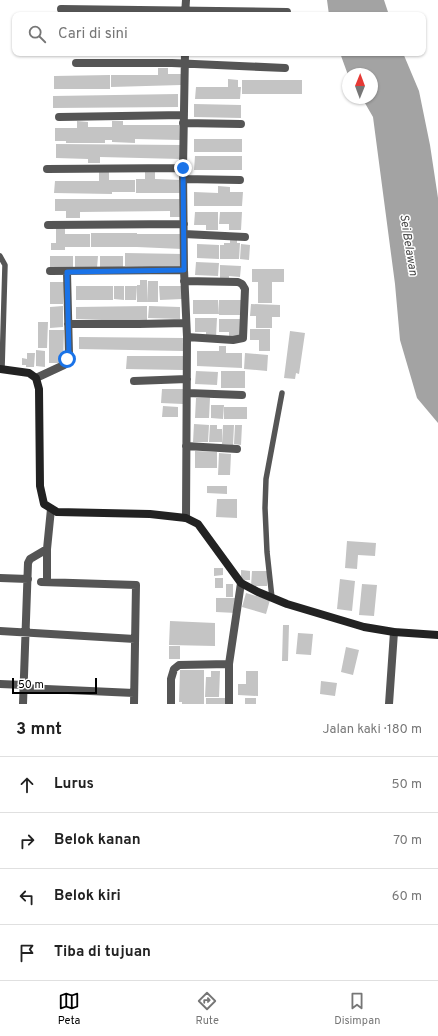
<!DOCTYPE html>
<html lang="id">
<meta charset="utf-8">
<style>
:root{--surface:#fff;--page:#f6f6f6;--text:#222;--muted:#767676;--line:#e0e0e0;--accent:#000}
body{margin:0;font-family:Overpass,sans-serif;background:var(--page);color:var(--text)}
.compass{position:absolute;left:342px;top:68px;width:36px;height:36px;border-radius:50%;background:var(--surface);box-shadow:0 1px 3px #0004;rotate:1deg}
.scale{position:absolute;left:12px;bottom:10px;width:85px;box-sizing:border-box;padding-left:4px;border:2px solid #000;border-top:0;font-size:11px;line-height:14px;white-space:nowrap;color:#000;-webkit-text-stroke:3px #fff;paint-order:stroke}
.stop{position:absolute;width:12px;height:12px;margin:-9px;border:3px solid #1a73e8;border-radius:50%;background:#fff}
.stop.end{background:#1a73e8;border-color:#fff;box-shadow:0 1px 4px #0008}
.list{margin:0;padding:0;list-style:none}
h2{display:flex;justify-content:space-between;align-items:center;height:52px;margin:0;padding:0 16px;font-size:17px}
h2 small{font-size:13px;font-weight:400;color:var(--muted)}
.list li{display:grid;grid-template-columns:26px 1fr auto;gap:12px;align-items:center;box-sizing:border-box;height:56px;padding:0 16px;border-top:1px solid var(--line)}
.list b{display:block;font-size:15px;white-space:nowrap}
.list em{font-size:13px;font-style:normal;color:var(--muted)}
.icon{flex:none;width:22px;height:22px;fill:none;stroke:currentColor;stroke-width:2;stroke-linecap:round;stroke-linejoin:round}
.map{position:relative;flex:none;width:438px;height:704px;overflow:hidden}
.search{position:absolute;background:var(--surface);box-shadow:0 1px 3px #0004;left:12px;right:12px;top:12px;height:44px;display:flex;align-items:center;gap:10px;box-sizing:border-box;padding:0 14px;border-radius:8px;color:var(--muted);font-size:15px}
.sheet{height:276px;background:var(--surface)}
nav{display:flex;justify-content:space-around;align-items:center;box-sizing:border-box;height:56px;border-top:1px solid var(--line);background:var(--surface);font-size:11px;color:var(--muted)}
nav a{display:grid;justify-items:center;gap:2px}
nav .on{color:var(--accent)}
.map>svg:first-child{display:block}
.water{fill:#a3a3a3}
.building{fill:#c4c4c4}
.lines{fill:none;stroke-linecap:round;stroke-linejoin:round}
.lane{stroke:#555;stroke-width:5.5}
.street{stroke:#555;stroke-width:8}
.secondary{stroke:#222;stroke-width:8}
.route{stroke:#1a73e8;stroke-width:5}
.labels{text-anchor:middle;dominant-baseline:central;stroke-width:3;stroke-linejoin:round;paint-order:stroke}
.water-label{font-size:12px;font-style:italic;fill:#444;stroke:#fff}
</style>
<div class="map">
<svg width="438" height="704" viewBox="0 0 438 704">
<rect width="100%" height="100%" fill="#fff"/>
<path class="water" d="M327 0H384L389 15H329Z
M340 53H403L419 91 430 145 438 198V423L417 398 400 340 395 284 373 117 362 98H372V74H348V75Z"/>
<path class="building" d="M197 53H241V56L197 55Z
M158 68H168V74H181V85L111 87V75H158Z
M110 75V89H54V76Z
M228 79 238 80V87H241L240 99H195L196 87H228Z
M242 80H302V94H242Z
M178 94V107L53 108V96Z
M194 104 241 105V118L194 117Z
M77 121 88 122V127H112V121H123V125H181V140L135 139V143L112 142V140H105V143H66V141H55V128H77Z
M194 139H242V152H194Z
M56 144 182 145 181 159 100 157V163H88V159L56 158Z
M195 156H242V170H194Z
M99 172H109V180H135V192H112V194L54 193 55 181H99Z
M145 172H155V179L182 180V193H136V179H145Z
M218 186 230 187V192H243L242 206H194V192L218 193Z
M55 199H182V217H170V211L80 212V218H66V211H55Z
M195 212H218V230H206V225H194Z
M220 212H242L241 230H229V224H219Z
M56 227H65V234H90V247H65V250H51V243H56Z
M91 233H137V247H91Z
M137 234H182V249L137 247Z
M230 238H237V243H240L239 259H220V245H224V243H230Z
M197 244 219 245V259L197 258Z
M241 244 250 245 249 260 240 259Z
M125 253 183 254 182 267 125 266Z
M50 256H73V267H50Z
M75 256H98L97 268 75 267Z
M100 256H123V268L100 267Z
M196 262 219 263 218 276 195 275Z
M220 265 241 266 240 277 229 276V280L220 279Z
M252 269H284V282H272V303H258V282H252Z
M140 280H147V302H137V285H140Z
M148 281H158V302H147Z
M50 282H64L63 304H50Z
M76 286H113V300H76Z
M114 286H124V300L114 299Z
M125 286H137L136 300H125Z
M159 286H182V299L160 300Z
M193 300H218L219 314H193Z
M219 300H241V315H219Z
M251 304 280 305V317H272V328H256V316H250Z
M63 306V327L50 328V307Z
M147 306V320L102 321V320L76 319V307Z
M149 306 180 307V319L148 318Z
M195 318H217L216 337H206V332H195Z
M219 319H241V338H229V332H219Z
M38 322H48L47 348H38Z
M250 329H270V351H259V340H250Z
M49 330H64L63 363H49Z
M290 331 305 333 299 374 296 373 295 379 284 378Z
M79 337 184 338 183 351 79 349Z
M219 346H226V353H242V368L197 366V351H219Z
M36 350 45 351V367L36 366Z
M27 353H35L34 367H26V365H22V358L27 359Z
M245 353 268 355 267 371 244 369Z
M127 356H183V370L126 369Z
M196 371 218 372 217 385 195 384Z
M221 371H245V388H221Z
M162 389H184L183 404 161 403Z
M196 398H210L209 418H195Z
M211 405H224L223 419 211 418Z
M163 406 178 407V417H162Z
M224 407H247V419H224Z
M194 424 209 425 208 442H193Z
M210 425H217V429H222V442H209Z
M223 425H234L233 445 222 444Z
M235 425H242L241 445 234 444Z
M195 451 217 452V468H195Z
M219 453 231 454 230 475H218Z
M207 486H227V494L207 493Z
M217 499H237V518L216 517Z
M347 541 376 543 375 556 358 555 357 569 345 568Z
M214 568H223V575L214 576Z
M241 570 250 571V580H241Z
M252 571H268L267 586H251Z
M215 578H223V588H215Z
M340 579 355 581 352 611 337 609Z
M226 584H233V597H226Z
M362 584 377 585 374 616 359 615Z
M246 593 270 600 266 614 242 607Z
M216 598H236V613L216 612Z
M170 621 215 623V646L169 645Z
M283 625H289L288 661H282Z
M298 633 313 634 311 655 296 654Z
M169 646H180V659H169Z
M346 647 359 650 353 675 341 672Z
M180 670H204V704H182V702H179Z
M211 671H220L219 697H205L206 677H211Z
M246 671H258V696L238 695V684H246Z
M321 681 337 683 335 696 320 694Z
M206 698H227V704H206Z
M245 698H256V704H245Z"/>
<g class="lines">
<path class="lane" d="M0 256 5 265 2 369
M272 598 267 552 265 508 266 479 282 393"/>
<path class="street" d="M61 9 287 12
M185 15 186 0
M185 53 183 168 184 270 187 337 186 518
M76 63H172L285 68
M59 117 184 115
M183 123 241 124
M47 169 183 168
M183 179 240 180
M48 225 184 224
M184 234 245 237
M50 271 184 270
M184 281 238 282 242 284 245 289 243 338 233 340 187 337
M68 324H139L186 323
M36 378 64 365 69 354 67 272
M134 381 187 379
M187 393 242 395
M186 446 237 449
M47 549V582
M0 578 28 579
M41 582 136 585 134 704
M0 631 135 639
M0 684 24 685
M24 688 134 693
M23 704 28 563 30 559 47 549 51 509
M171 704V679L174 669 179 665 229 664
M229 704V664L241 583
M389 704 394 632"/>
<path class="secondary" d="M0 369 29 373 36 378 39 389 40 486 44 504 57 512 150 514 186 518 198 524 241 583 258 592 287 604 364 627 394 632 438 635"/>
</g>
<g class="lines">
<path class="route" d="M67 359 69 354 67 272 184 270 183 168"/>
</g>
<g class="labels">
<g class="water-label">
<text transform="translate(408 245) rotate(81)">Sei Belawan</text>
</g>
</g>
</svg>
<svg class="compass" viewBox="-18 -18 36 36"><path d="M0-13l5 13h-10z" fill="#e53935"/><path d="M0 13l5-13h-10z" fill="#767676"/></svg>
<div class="scale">50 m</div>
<div class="stop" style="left:67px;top:359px"></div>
<div class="stop end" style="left:183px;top:168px"></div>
<div class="search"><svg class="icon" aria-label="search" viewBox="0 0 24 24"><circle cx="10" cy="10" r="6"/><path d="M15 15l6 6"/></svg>Cari di sini</div>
</div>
<section class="sheet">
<h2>3 mnt<small>Jalan kaki · 180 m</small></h2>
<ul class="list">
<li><svg class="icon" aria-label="ahead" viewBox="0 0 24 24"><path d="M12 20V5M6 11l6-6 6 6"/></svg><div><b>Lurus</b></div><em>50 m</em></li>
<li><svg class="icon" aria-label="right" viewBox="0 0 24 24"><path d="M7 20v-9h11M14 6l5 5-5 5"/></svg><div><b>Belok kanan</b></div><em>70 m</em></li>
<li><svg class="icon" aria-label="left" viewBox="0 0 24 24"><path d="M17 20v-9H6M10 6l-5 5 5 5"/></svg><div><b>Belok kiri</b></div><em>60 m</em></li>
<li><svg class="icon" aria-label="arrive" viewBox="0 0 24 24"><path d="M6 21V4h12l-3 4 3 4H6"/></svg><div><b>Tiba di tujuan</b></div></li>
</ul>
</section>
<nav>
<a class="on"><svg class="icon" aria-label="map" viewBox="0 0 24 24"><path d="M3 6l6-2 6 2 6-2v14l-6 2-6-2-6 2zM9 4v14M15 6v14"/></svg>Peta</a>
<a><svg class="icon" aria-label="directions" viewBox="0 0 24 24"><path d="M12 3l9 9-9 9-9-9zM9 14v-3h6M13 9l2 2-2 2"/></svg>Rute</a>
<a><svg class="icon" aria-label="saved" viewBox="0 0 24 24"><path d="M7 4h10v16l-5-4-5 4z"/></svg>Disimpan</a>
</nav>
